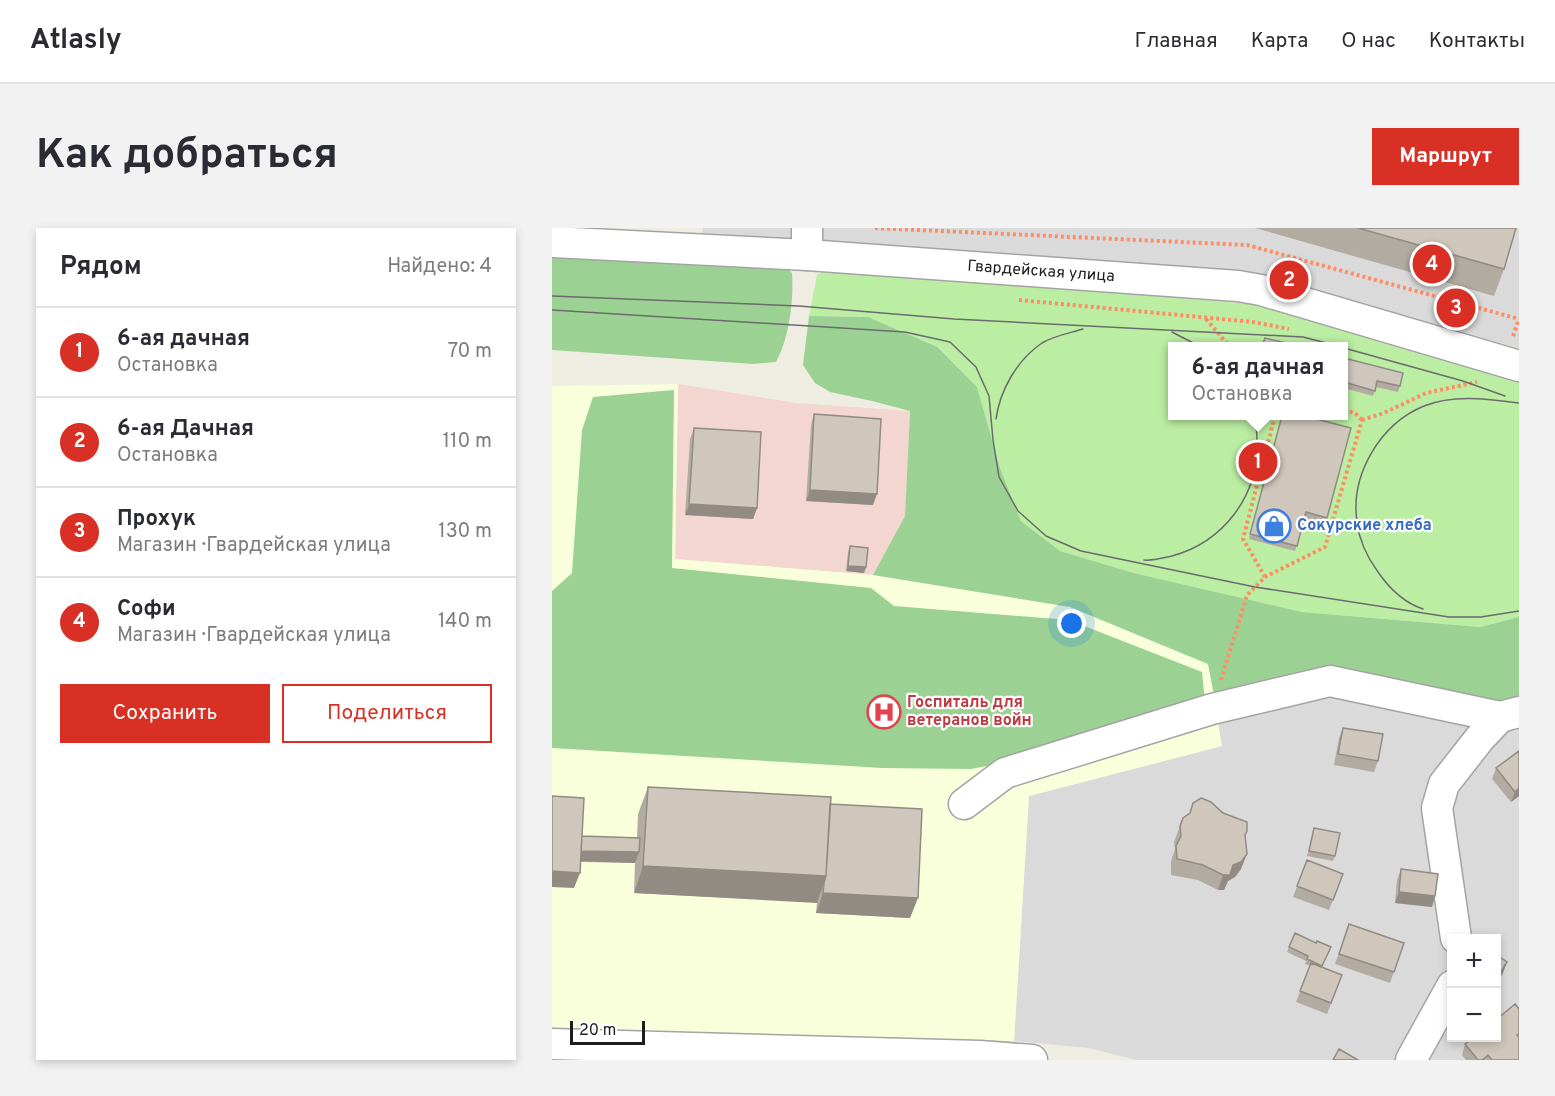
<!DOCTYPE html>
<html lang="ru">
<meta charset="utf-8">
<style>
:root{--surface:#fff;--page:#f2f2f3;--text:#2b2b33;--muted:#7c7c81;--line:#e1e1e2;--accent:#d93025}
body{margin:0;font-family:Overpass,sans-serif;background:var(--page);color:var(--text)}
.controls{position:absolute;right:18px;bottom:18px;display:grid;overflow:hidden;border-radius:0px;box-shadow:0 3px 9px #0003}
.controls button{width:54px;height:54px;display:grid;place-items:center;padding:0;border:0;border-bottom:2px solid var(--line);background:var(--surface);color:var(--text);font:30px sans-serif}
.scale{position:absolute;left:18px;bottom:15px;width:75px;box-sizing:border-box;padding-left:6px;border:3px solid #1d1d1d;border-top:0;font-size:16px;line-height:21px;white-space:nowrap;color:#1d1d1d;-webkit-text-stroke:4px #fff;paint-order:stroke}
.you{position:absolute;left:520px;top:396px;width:21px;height:21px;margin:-15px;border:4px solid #fff;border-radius:50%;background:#1a73e8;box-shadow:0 0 0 9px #1a73e833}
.badge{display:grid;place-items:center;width:39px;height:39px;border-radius:50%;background:var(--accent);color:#fff;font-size:20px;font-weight:700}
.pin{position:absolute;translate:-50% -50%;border:3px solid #fff;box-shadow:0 2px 6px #0006}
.popup{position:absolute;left:616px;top:114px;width:180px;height:78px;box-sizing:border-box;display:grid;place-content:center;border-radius:0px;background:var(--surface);filter:drop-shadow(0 2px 4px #0005);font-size:20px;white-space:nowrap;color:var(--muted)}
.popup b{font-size:22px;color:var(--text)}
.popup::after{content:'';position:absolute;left:50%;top:100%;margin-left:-12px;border:12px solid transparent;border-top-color:var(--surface)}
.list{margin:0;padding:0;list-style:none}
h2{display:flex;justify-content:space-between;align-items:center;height:78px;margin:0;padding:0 24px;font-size:26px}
h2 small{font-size:20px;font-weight:400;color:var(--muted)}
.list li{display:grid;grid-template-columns:39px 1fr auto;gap:18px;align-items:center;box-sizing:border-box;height:90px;padding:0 24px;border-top:2px solid var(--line)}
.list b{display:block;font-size:22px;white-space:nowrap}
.list p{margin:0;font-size:20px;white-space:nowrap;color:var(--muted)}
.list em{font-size:20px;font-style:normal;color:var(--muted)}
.actions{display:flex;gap:12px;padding:18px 24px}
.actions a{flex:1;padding:14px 0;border:2px solid var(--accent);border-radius:0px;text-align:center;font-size:21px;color:var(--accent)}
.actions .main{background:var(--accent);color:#fff}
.map{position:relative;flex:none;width:967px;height:832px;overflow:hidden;border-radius:0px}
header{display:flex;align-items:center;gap:36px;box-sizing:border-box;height:84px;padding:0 30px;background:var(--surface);border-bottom:2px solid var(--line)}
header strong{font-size:28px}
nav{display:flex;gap:33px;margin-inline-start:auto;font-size:21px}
.intro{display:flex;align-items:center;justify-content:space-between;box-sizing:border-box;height:144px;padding:0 36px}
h1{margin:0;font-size:42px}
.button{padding:15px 27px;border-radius:0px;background:var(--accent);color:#fff;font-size:21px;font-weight:700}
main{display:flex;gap:36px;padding:0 36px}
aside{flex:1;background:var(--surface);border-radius:0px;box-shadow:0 3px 9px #0003}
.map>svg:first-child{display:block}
.residential{fill:#dbdada;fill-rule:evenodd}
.commercial{fill:#f2d6cf}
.education{fill:#f9ffdb}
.grass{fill:#bbeea3;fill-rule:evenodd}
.forest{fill:#9bd293}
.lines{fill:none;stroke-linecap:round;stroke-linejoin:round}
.minor-casing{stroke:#a4a4a4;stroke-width:33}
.path{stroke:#ff8d63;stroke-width:4;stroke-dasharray:3 3;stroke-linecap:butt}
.minor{stroke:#fff;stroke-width:30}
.tram{stroke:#6b6b6b;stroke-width:1.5}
.wall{fill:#b2aba1}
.shaded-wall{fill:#918b83}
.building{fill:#cfc7bb;stroke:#918b83;stroke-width:1.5}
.labels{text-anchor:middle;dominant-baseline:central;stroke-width:4.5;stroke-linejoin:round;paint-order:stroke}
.street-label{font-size:16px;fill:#1d1d1d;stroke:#fff}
.shop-label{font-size:16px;font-weight:bold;fill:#366cbe;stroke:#fff;text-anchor:start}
.health-label{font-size:16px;font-weight:bold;fill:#be3a42;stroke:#fff;text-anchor:start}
</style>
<header>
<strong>Atlasly</strong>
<nav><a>Главная</a><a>Карта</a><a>О нас</a><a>Контакты</a></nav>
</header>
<div class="intro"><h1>Как добраться</h1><a class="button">Маршрут</a></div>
<main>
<aside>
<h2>Рядом<small>Найдено: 4</small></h2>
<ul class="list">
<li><span class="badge">1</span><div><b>6-ая дачная</b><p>Остановка</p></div><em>70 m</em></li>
<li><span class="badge">2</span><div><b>6-ая Дачная</b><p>Остановка</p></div><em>110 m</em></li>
<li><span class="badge">3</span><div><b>Прохук</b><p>Магазин · Гвардейская улица</p></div><em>130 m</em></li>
<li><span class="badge">4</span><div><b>Софи</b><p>Магазин · Гвардейская улица</p></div><em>140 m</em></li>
</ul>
<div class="actions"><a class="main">Сохранить</a><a>Поделиться</a></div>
</aside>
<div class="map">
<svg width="967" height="832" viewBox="0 0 967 832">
<rect width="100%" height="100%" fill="#efede2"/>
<path class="residential" d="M151 0H967V120L708 49 672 43 150 5Z
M776 465 963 503 967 500V832H584L537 820 462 813 477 568 670 518 666 496ZM900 710H945V810H900Z"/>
<path class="commercial" d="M126 156 244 175 358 183 353 288 321 347 123 331Z"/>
<path class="education" d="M126 156 123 331 321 347 518 379 656 436 670 518 477 568 462 813 0 800V158Z"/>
<path class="grass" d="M279 40 699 76 967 150V389L928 399 750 384 582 345 508 323 469 293 448 240 425 159 387 119 316 89 257 88 265 47ZM620 118H792V188H620Z"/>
<path class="forest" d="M0 26 232 38 240 45C242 72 237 111 224 134L201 136 0 122Z
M257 88 316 89 386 119 425 159 448 240 469 293 508 323 582 345 750 384 928 399 967 389V468L947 475 777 444 663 472 656 436 518 379 321 347 353 288 358 183 320 173 278 164 263 155 251 137Z
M122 162 120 340 319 360 342 378 517 392 650 444 653 474 472 531 419 541 330 540 0 520V363L20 345 30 202 41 169Z"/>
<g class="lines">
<g class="minor-casing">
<g id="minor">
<path d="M255 0V27"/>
<path id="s1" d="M0 14 255 27 686 58 709 62 967 138"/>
<path d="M412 576 453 545 660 481 778 453 948 489 967 484"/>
<path d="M904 710 885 580 892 556 928 510 948 489"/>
<path d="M0 816 428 828 480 832"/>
<path d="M859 832 900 758"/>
</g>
</g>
<path class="path" d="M323 0 695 17 967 91
M467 72 701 94 737 101
M654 91 677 118
M961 108 967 91
M792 182 803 185 810 192
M810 192 832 185 874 165 925 154
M713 349 691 311 723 188
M669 452 695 367 713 349 773 319 810 192"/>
<use href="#minor" class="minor"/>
<path class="tram" d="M0 68 247 78 402 91 751 109 786 118
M0 82 353 104 398 114 424 139 437 168 441 212 447 249 466 283 494 308 529 323 703 359 897 389H929L967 383
M620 104 647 118
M792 120 911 153 953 168
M444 191C448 162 465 132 490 115 501 108 518 105 531 101
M592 332C602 333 610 330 620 328 671 314 706 269 705 215 705 205 705 197 702 188
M871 381C853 375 837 360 826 344 815 329 807 312 805 294 798 247 828 196 872 178 902 166 935 171 967 175"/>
</g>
<path class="wall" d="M703 0H964L952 41 942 68Z
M792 130 848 158 846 164 824 159 821 168 792 160Z
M262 186 321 277 254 273 259 197Z
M730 188H753L775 290 773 296 752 290 743 323 697 311Z
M142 200 205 280 201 291 133 287 138 211Z
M298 318 314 339 312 345 294 343 296 324Z
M791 500 826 533 822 544 782 537 787 510Z
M944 540 967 568 959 574 940 551Z
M96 559 278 576 358 690 264 685 265 674 82 665 83 635 28 634 22 660 30 608 85 610 86 586Z
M628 598 693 609 689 641 683 649 676 653 672 662H666L646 652 619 647V633L623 621 622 614Z
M762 600 783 628 781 633 755 628Z
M755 632 791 646 777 682 741 669Z
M849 641 883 668 880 679 843 675 845 652Z
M797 696 852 715 838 755 783 736Z
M764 715 779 719 770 739 790 747 775 786 744 774 758 738 753 736 754 733 735 724 737 719Z
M913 816 967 832H914L910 827Z"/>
<path class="shaded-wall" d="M258 262 325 266 321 277 254 273Z
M137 276 205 280 201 291 133 287Z
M296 338 314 339 312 345 294 343Z
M967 560V568L959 574 963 564Z
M27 623 87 624 83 635 24 633Z
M695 626 689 641 683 649 676 653 672 662H666L671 647Z
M91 638 274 648 265 675 82 665Z
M0 643 28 645 22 660 0 659Z
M847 664 883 668 880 679 843 675Z
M271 665 366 670 358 690 264 685Z
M955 734 951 745 945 755V750Z"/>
<path class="building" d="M806 0H964L952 41Z
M713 110 747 118H710Z
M792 130 851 145 848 158 825 153 823 163 792 154Z
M262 186 329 191 325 266 258 262Z
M730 188H753L799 200 775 290 754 284 745 318 698 306Z
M142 200 209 204 205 280 137 276Z
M298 318 316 320 314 339 296 338Z
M791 500 831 506 826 533 786 526Z
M967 523V560L963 564 944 540Z
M96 559 279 569 274 648 91 638Z
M0 568 32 570 28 645 0 643Z
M649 570 659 574 671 585 695 594V603L693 607 695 626 689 634 681 637 678 647H671L651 637 625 631 624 618 629 608 628 598 631 590 638 585 641 575Z
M278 576 370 581 366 670 271 665 272 655 274 648Z
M762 600 788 605 783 628 757 623Z
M30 608 88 610 87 624 29 623Z
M755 632 791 646 781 672 745 658Z
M849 641 886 646 883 668 847 664Z
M797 696 852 715 842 744 787 726Z
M743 705 764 715 765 713 779 719 770 738 755 731 756 728 737 719Z
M945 727 955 734 945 750Z
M759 735 790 747 779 775 748 763Z
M963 776 967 781V806L965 807 967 809V832H940L936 827 930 832H926L913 816 921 810H945V791Z
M787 821 806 832H781Z"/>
<defs>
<g id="shop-ring" transform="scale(1.725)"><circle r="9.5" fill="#fff" stroke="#3f7fe0" stroke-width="1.5"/><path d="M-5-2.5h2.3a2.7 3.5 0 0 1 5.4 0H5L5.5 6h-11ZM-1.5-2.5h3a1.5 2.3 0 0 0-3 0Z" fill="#3f7fe0"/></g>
<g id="hospital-ring" transform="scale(1.725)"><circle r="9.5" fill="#fff" stroke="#e0444e" stroke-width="1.5"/><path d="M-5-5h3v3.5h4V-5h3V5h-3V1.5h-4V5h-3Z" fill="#e0444e"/></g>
</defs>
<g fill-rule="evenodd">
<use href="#shop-ring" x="722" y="298"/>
<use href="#hospital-ring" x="332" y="484"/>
</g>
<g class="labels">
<g class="street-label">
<text stroke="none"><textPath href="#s1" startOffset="490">Гвардейская улица</textPath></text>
</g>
<g class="shop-label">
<text x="745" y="298">Сокурские хлеба</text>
</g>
<g class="health-label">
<text x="355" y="475">Госпиталь для<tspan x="355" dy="18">ветеранов войн</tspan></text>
</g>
</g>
</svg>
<div class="controls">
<button>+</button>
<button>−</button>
</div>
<div class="scale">20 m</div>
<div class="you"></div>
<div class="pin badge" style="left:706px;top:234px">1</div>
<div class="popup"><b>6-ая дачная</b>Остановка</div>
<div class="pin badge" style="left:737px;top:52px">2</div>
<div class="pin badge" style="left:904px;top:80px">3</div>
<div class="pin badge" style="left:880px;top:36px">4</div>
</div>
</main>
